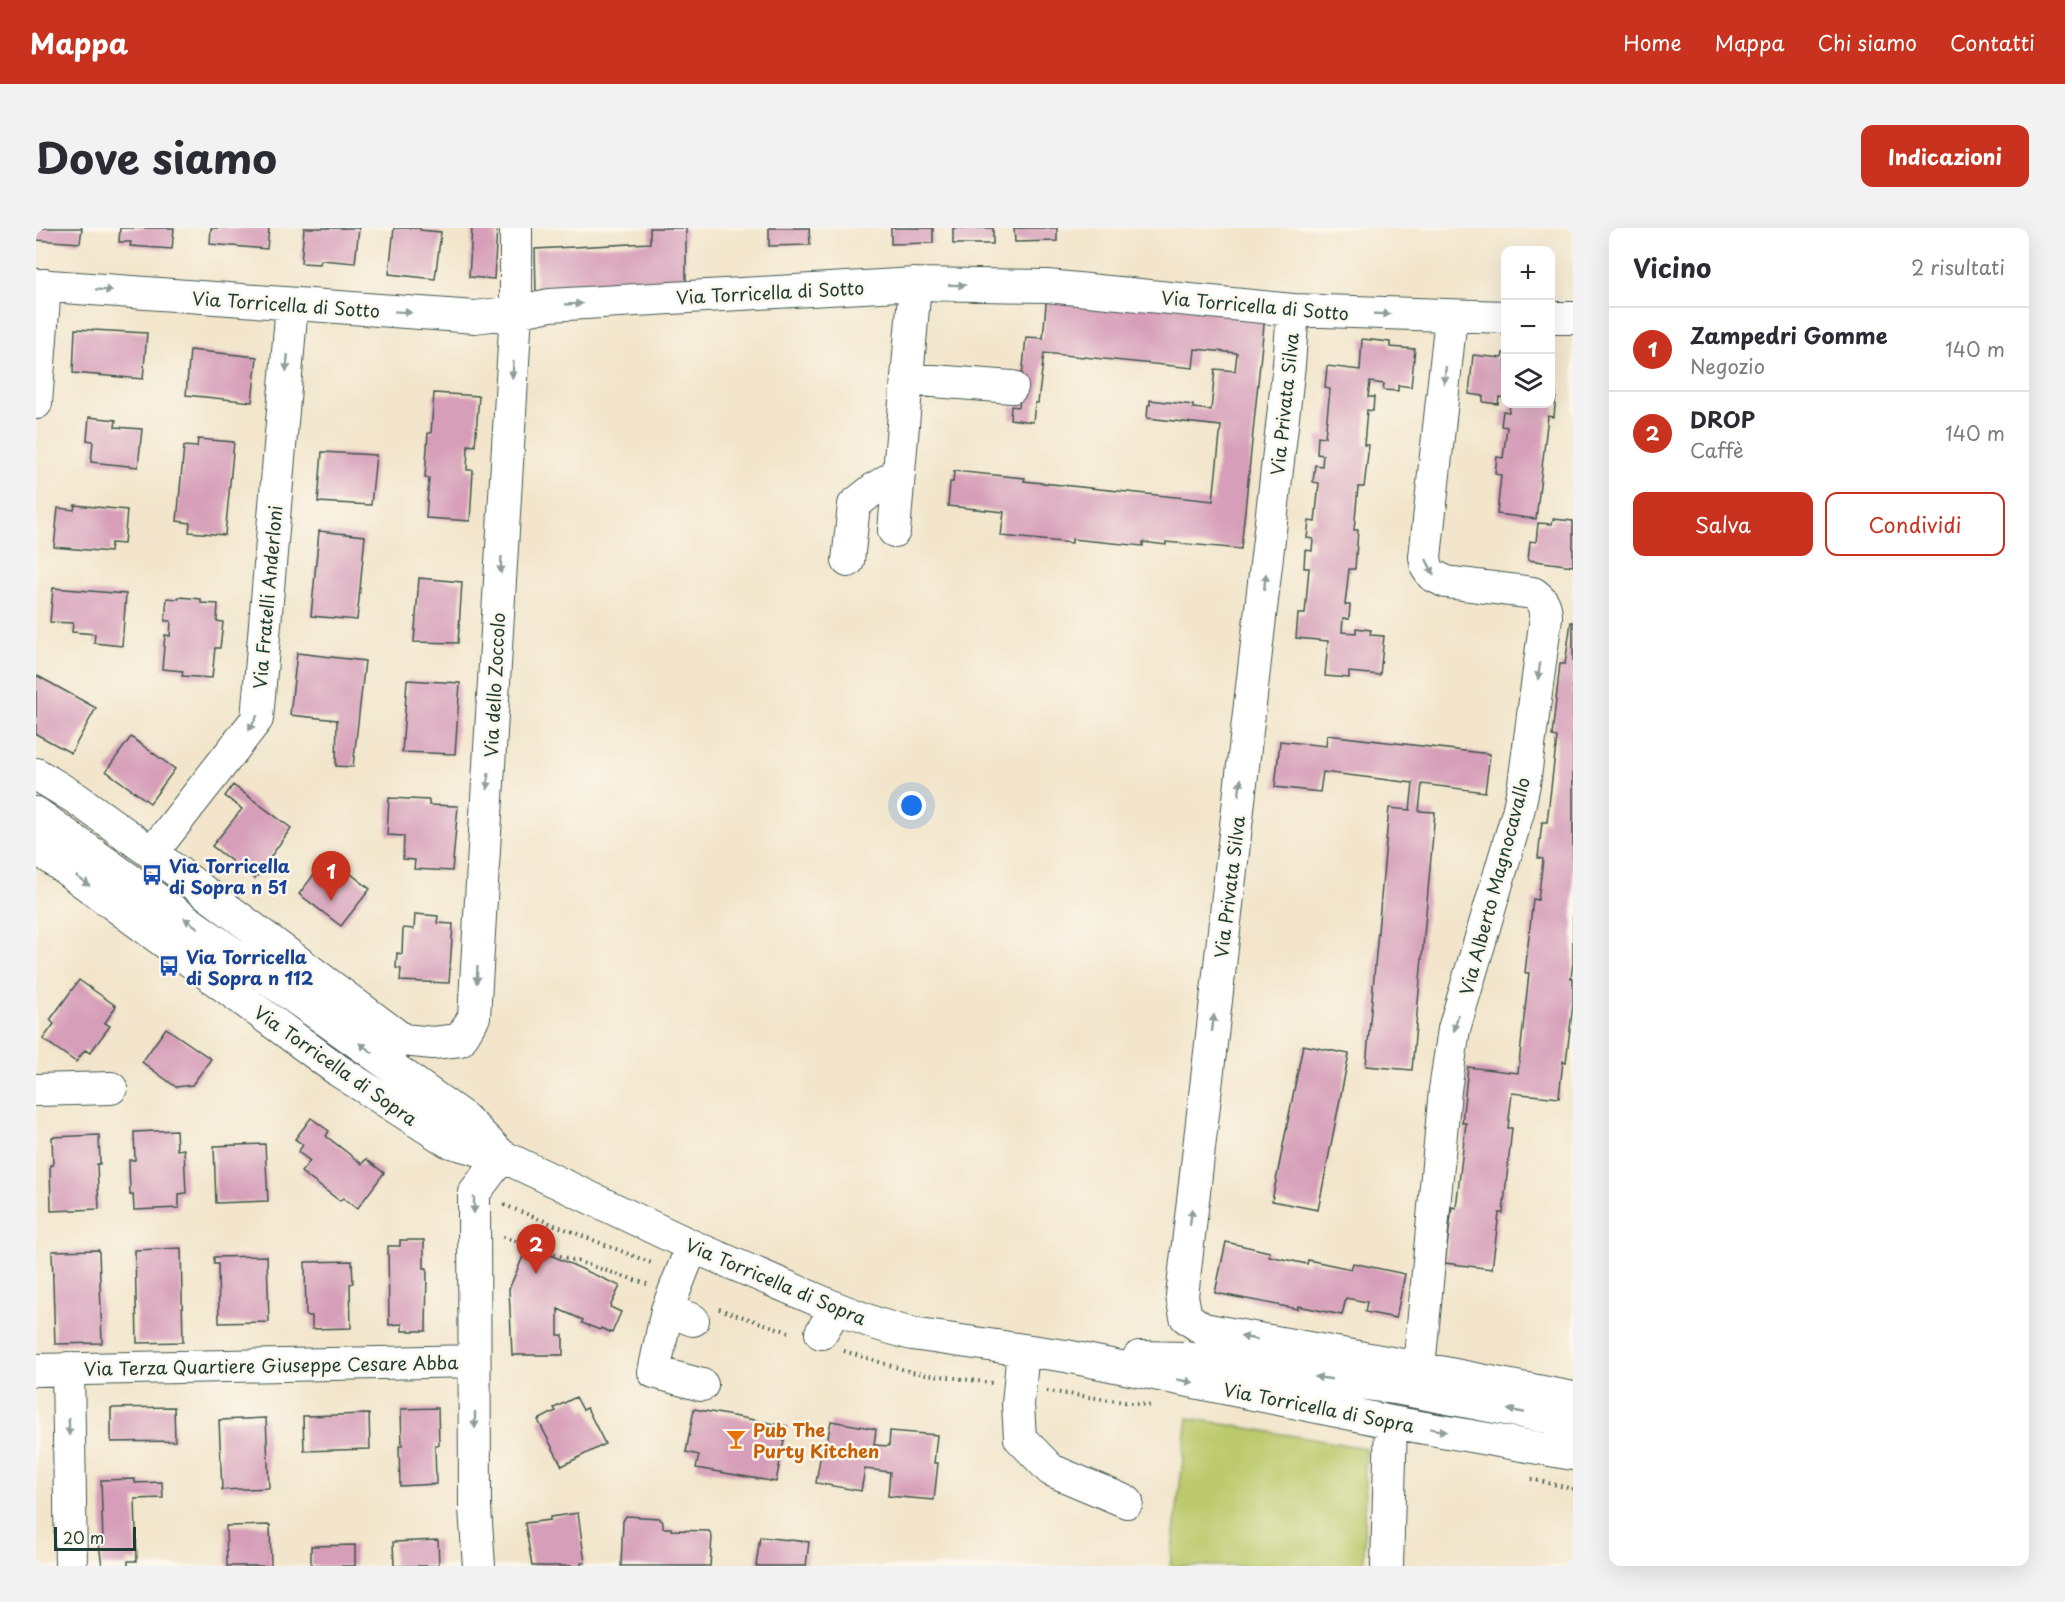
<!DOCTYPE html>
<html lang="it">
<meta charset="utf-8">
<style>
:root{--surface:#fff;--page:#f2f2f3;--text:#2b2b33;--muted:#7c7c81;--line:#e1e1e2;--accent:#c8321e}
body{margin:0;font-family:"Playpen Sans",sans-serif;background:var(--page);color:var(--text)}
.controls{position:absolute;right:18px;top:18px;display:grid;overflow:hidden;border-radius:12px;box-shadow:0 6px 24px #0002}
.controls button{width:54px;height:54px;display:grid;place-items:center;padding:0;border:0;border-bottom:2px solid var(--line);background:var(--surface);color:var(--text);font:30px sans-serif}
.scale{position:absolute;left:18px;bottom:15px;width:82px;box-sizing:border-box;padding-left:6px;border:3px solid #1f3d34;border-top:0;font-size:16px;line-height:21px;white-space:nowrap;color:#1f3d34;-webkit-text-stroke:4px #fbf7ec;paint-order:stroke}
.you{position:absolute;left:876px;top:578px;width:21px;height:21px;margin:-15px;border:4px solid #fff;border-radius:50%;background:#1a73e8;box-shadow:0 0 0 9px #1a73e833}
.badge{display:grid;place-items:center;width:39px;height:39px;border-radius:50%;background:var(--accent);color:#fff;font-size:20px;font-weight:700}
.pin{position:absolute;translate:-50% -50px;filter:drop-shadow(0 2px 3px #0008)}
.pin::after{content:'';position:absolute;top:32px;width:21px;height:18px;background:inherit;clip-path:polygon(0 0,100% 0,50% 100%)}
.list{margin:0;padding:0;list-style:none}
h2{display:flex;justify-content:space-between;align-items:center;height:78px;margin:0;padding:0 24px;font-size:26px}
h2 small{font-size:20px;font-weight:400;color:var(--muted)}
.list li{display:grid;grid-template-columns:39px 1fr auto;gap:18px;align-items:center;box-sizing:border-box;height:84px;padding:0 24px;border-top:2px solid var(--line)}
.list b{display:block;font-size:22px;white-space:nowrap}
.list p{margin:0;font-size:20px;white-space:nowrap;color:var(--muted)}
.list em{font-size:20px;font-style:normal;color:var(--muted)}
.actions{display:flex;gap:12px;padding:18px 24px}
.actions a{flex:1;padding:14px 0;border:2px solid var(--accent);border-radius:12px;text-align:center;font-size:21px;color:var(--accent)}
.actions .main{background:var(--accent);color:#fff}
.icon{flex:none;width:33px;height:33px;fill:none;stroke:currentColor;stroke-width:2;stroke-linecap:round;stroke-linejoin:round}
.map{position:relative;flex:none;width:1537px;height:1338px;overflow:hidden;border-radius:12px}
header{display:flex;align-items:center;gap:36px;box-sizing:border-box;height:84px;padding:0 30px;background:var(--accent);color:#fff}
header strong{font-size:28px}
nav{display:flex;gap:33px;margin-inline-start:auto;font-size:21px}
.intro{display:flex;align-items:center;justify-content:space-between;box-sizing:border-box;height:144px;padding:0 36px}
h1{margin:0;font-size:42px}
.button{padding:15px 27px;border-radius:12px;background:var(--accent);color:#fff;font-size:21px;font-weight:700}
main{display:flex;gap:36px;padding:0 36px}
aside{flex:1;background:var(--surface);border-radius:12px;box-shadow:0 6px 24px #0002}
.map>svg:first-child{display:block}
.green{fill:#bcca6d;stroke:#6e8450;stroke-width:1.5}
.building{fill:#d69eb8}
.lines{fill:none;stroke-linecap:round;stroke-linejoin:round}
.minor-casing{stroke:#3f564b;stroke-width:34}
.path{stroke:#3f564b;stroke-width:4;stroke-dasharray:1.5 4.5;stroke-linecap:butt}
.minor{stroke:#fff;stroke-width:32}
.oneway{fill:#8f9e9a}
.labels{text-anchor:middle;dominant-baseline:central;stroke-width:5;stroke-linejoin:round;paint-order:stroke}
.street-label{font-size:18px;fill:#1f3d34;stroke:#fbf7ec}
.transit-label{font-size:18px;font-weight:bold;fill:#164399;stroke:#fbf7ec;text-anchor:start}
.food-label{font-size:18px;font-weight:bold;fill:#c56008;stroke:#fbf7ec;text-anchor:start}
</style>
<header>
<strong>Mappa</strong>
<nav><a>Home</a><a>Mappa</a><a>Chi siamo</a><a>Contatti</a></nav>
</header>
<div class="intro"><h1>Dove siamo</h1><a class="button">Indicazioni</a></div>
<main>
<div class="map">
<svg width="1537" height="1338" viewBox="0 0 1537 1338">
<rect width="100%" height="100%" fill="#fbf7ec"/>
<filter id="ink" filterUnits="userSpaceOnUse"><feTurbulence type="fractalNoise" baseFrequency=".0167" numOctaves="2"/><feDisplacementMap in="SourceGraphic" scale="12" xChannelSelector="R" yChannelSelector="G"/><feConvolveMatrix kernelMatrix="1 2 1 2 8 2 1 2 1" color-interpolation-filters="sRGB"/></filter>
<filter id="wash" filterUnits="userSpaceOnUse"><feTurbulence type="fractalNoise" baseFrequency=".008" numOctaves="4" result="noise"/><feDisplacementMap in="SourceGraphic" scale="24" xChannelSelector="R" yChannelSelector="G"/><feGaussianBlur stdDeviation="1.35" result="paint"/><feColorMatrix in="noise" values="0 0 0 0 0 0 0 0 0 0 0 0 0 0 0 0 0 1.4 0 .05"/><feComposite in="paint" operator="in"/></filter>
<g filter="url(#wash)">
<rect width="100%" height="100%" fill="#f2e5cb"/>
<path class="green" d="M1152 1190 1329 1220 1328 1338H1134Z"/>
<g id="blocks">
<path class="building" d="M0 0H46L44 15 0 12Z
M84 0H138L136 21 94 18 95 14H83Z
M175 0H233L231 21 174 16Z
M268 0H323L319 35 285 32 284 36 265 35Z
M358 0H384V2L405 4 399 51 353 46Z
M436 0H461L458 51 433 49Z
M614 0H650V59L500 66 499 21 614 15Z
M733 0H773L774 17 733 18Z
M855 0H897V15L855 16Z
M917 0H957V16H917Z
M978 0H1021V13L979 14Z
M1011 65 1229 87 1205 321 1130 314V317L1107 314V318L1036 311V315L965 308 968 284 912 278 914 254H917L918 243 989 250 988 253 1177 273 1185 198 1111 190 1112 177H1114V172L1157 177V180L1175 182 1179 141 1199 143 1201 125 1159 121 1157 140 1008 125 1002 175H999L997 194 974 191 975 178 983 179 990 109 1007 110Z
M39 101 111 105 107 151 37 145Z
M1326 111 1354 114V119L1379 121 1375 159 1362 157V163L1347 162 1348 156 1334 154 1332 169H1338L1337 183 1331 182 1328 217H1333L1328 259H1322L1318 302H1322L1319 341H1313L1309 377H1314L1313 391 1307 390 1306 404 1320 405V400L1335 402 1334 407 1348 408 1344 447 1313 444V450L1289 448 1292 413 1260 410 1262 386H1269L1273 340H1268L1269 322 1276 323 1277 311 1271 310 1273 293 1279 294 1283 255 1277 254 1279 237 1286 238 1287 227 1281 226 1282 208 1289 209 1294 161 1289 160 1291 138 1324 142Z
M154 122 221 129 216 174 150 167Z
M1467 125 1470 126V170L1463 169 1462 176 1447 174V168L1433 166 1437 127 1466 130Z
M1514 164 1520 165 1518 189 1512 188 1500 291 1461 286 1465 247 1459 246 1461 229 1467 230 1471 199 1465 198 1467 183 1473 184 1474 176H1514Z
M398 165 443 168 439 218 432 217 431 242H437L434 293 390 290 393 250H389L392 205H395Z
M53 189 80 192 79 199 106 201 102 239 55 234 57 213 51 212Z
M162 211 198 214 189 307 153 304 154 295 141 293 148 218 161 219Z
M286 224 340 227 335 277 282 274Z
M39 277 91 282 88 316 75 315 74 324 18 319 22 280 38 282Z
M1517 291 1537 293V338L1492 332 1494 313 1500 314 1502 295 1516 296Z
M283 303 329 308 321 392 275 388Z
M383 350 426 354 422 415 378 414Z
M17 360 90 366 86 418 58 415 59 406 36 404 37 395 14 394Z
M143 369 165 371V375L182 376 181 393 187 394 184 420H179L176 450 146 448 147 443 126 441 129 407 134 408 135 393H129L131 370 143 371Z
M1535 394H1537V735L1535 750H1537V776L1530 834 1527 833 1523 870 1476 865 1472 900H1476L1467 985H1463L1456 1041 1409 1035 1416 979 1420 980 1430 895H1426L1432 839 1482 845 1493 745H1489L1497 671 1502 672 1507 631 1502 630 1506 594H1511L1521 509 1516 508 1524 436H1529Z
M261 425 329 433 317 539 300 538 301 492 254 487Z
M0 447 60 480 35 525 0 506Z
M371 452 424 455 419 526 366 524Z
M1291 507 1454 526 1449 564 1386 556 1383 583 1399 584 1376 842 1330 838 1353 580 1374 582 1377 555 1287 544 1284 564 1239 559 1244 513 1290 518Z
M95 509 139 541 114 575 70 543Z
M197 557 255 600 219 651 176 618 206 581 189 568Z
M353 570 393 572V577L422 578 416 643 378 641 379 632 367 631 368 608 351 607Z
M286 636 300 647 306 639 334 661 305 698 263 666Z
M379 686 402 688 401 695 417 696 413 755 364 753 365 741 360 740 361 725 366 726 367 700 378 701Z
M43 752 80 778 69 795 74 798 54 825 49 822 40 834 7 811 18 796 14 792Z
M130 800 175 831 156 857 140 859 106 834Z
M1267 817 1313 826 1282 982 1236 973Z
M275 890 293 903 290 908 326 936 330 931 348 945 321 981 307 970 304 973 265 944 274 933 262 924 267 917 259 911Z
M140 902 141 922 148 921 150 965 143 966V980L98 982 97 966 94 967 93 932H99L98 904Z
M63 907 64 936H61L63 981 15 983 14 937H17L16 909Z
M229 916 232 973 180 975 178 918Z
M364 1012H388V1040H391L390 1103H366V1096L353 1097 352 1018H364Z
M1190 1014 1234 1024 1233 1028 1271 1036 1272 1032 1315 1041 1317 1035 1369 1046 1360 1090 1329 1084 1331 1074 1310 1070 1306 1087 1262 1078V1081L1179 1065Z
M492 1017 584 1058 574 1079 585 1084 576 1105 565 1100 564 1102 546 1095 547 1092 522 1081V1107H527V1127H476L473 1061Z
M145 1020 147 1114 101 1115 99 1022Z
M63 1022 66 1115 19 1116 16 1023Z
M231 1028 233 1094 183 1095 182 1036H178V1029Z
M316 1033 317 1055 314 1056 315 1100 276 1101V1088H270L269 1034Z
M540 1169 547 1182 551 1180 569 1216 526 1238 502 1192 520 1183 518 1180Z
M138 1179 139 1213 75 1214V1180Z
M402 1180 403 1217H399L400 1256 364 1258 363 1218H366L365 1181Z
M658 1181 751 1198 740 1254 660 1240 663 1227 650 1224Z
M333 1186 334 1221 268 1223 267 1188Z
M230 1190 233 1260 186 1262 183 1192Z
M795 1193 840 1201 838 1217 853 1218 854 1203 901 1207 898 1235H902L898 1272 852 1268 854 1244 829 1241 825 1263 780 1255 786 1219 790 1220Z
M99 1251V1255L126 1254 127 1270 99 1271 101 1333H92V1338H66L63 1316H67L65 1252Z
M542 1285 549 1335H545V1338H496L489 1295 514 1292V1289Z
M590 1288 623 1290 627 1294V1300H635V1302L673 1303 676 1309 674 1338H585L587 1293Z
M234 1297 235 1338H191L190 1298Z
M724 1309 773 1314 770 1338H720Z
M402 1312 403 1338H358L357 1314Z
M319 1317V1338H275V1318Z"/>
</g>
</g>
<g filter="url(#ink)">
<use href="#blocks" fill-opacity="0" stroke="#3f564b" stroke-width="1.5"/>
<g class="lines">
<g class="minor-casing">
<path id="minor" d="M0 57 439 89 480 84 514 77 879 56 1011 58 1257 82 1470 89
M1257 82 1253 137 1146 1068 1150 1089 1167 1101 1383 1140 1537 1170
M1514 90H1537
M871 151 976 159
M0 175 9 57
M858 303 879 56
M812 333 818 277 838 261 863 245
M0 546 41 571 116 625 367 812
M0 585 429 891 465 927
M0 619 303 843 412 913 466 928 656 1018 800 1080 841 1096 876 1106 1030 1128 1355 1194 1537 1226
M116 625 221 491 256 76
M367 812 397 815 424 812 438 789 480 84V0
M0 862 75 860
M656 1018 631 1082 618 1144 666 1157
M631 1082 657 1092
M785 1105 800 1080
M987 1122 982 1176 984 1210 1015 1242 1091 1274
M1103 1129 1150 1130 1365 1161 1537 1194
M32 1140 35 1338
M1383 1140 1409 862 1418 801 1482 584 1488 556 1510 389C1510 377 1507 372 1497 365L1410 354 1396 347 1391 340 1389 329 1415 89
M0 1142 438 1133
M443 1338 439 1280 438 965 466 928
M1351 1338 1355 1194"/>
</g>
<path class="path" d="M468 977 618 1036
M467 1009 611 1056
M683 1081 756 1105
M808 1123 875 1144 956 1155
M1011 1163 1116 1178
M1495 1251 1537 1261"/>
<use href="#minor" class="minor"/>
</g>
<defs><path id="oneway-solid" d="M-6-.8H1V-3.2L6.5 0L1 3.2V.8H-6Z" transform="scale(1.5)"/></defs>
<g class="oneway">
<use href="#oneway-solid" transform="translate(921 57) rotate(1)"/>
<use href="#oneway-solid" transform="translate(68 62) rotate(4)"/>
<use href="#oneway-solid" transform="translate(538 76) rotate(-3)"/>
<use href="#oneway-solid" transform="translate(367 84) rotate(4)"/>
<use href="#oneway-solid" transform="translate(1346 86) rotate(2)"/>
<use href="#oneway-solid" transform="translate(251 135) rotate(95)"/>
<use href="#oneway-solid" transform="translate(477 142) rotate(93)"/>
<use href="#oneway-solid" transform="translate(1409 147) rotate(96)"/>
<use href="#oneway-solid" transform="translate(465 337) rotate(93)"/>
<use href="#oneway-solid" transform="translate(1394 339) rotate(64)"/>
<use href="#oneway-solid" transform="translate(1229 354) rotate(-83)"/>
<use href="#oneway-solid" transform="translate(1503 443) rotate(98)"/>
<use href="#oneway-solid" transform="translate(217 495) rotate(120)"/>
<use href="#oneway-solid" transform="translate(452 553) rotate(93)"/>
<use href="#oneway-solid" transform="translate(1204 559) rotate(-83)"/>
<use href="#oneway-solid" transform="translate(47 653) rotate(37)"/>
<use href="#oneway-solid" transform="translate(155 695) rotate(-145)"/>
<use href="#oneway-solid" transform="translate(441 747) rotate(93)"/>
<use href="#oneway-solid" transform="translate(1177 795) rotate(-83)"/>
<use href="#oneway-solid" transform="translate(1420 795) rotate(104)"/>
<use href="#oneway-solid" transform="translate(330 820) rotate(-145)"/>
<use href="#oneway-solid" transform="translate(438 977) rotate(90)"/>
<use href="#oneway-solid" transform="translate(1155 989) rotate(-83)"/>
<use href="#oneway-solid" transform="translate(1213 1110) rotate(-170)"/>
<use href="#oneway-solid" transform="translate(1287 1150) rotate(-172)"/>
<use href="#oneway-solid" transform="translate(1149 1153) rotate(10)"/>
<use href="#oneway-solid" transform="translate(1480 1183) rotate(-169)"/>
<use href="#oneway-solid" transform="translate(439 1192) rotate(90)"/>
<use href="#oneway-solid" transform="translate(33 1199) rotate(89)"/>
<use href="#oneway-solid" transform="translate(1402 1202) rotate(10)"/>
</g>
</g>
<defs>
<g id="bus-bare" transform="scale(1.62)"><path d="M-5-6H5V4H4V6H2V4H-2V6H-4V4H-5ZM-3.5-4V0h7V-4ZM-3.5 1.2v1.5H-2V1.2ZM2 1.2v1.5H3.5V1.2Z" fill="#1a4fb4" stroke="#fbf7ec" stroke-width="2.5" paint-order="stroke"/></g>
<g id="bar-bare" transform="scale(1.62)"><path d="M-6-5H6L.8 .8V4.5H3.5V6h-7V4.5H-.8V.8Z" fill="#e8710a" stroke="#fbf7ec" stroke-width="2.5" paint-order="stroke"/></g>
</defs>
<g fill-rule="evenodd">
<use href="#bus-bare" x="116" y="647"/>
<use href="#bus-bare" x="133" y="738"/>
<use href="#bar-bare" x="700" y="1211"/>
</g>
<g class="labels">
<g class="street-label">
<text transform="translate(734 64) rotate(-3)">Via Torricella di Sotto</text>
<text transform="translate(250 76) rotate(4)">Via Torricella di Sotto</text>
<text transform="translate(1219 77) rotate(5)">Via Torricella di Sotto</text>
<text transform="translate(1248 176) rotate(-84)">Via Privata Silva</text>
<text transform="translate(231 369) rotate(-85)">Via Fratelli Anderloni</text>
<text transform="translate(458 457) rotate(-87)">Via dello Zoccolo</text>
<text transform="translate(1458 658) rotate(-75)">Via Alberto Magnocavallo</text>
<text transform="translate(1193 659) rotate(-83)">Via Privata Silva</text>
<text transform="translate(300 837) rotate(35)">Via Torricella di Sopra</text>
<text transform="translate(740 1053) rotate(23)">Via Torricella di Sopra</text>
<text transform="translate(235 1137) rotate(-1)">Via Terza Quartiere Giuseppe Cesare Abba</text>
<text transform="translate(1283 1179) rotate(11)">Via Torricella di Sopra</text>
</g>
<g class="transit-label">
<text x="133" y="637">Via Torricella<tspan x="133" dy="21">di Sopra n 51</tspan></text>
<text x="150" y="728">Via Torricella<tspan x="150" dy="21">di Sopra n 112</tspan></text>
</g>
<g class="food-label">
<text x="717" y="1201">Pub The<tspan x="717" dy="21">Purty Kitchen</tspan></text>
</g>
</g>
</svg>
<div class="controls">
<button>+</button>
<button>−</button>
<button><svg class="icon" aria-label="layers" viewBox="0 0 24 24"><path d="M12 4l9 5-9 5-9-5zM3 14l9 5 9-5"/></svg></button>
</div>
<div class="scale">20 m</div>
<div class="you"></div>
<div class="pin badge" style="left:295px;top:673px">1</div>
<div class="pin badge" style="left:500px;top:1046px">2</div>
</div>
<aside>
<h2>Vicino<small>2 risultati</small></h2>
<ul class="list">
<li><span class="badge">1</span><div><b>Zampedri Gomme</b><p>Negozio</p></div><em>140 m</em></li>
<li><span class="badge">2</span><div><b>DROP</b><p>Caffè</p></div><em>140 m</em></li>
</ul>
<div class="actions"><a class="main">Salva</a><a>Condividi</a></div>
</aside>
</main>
